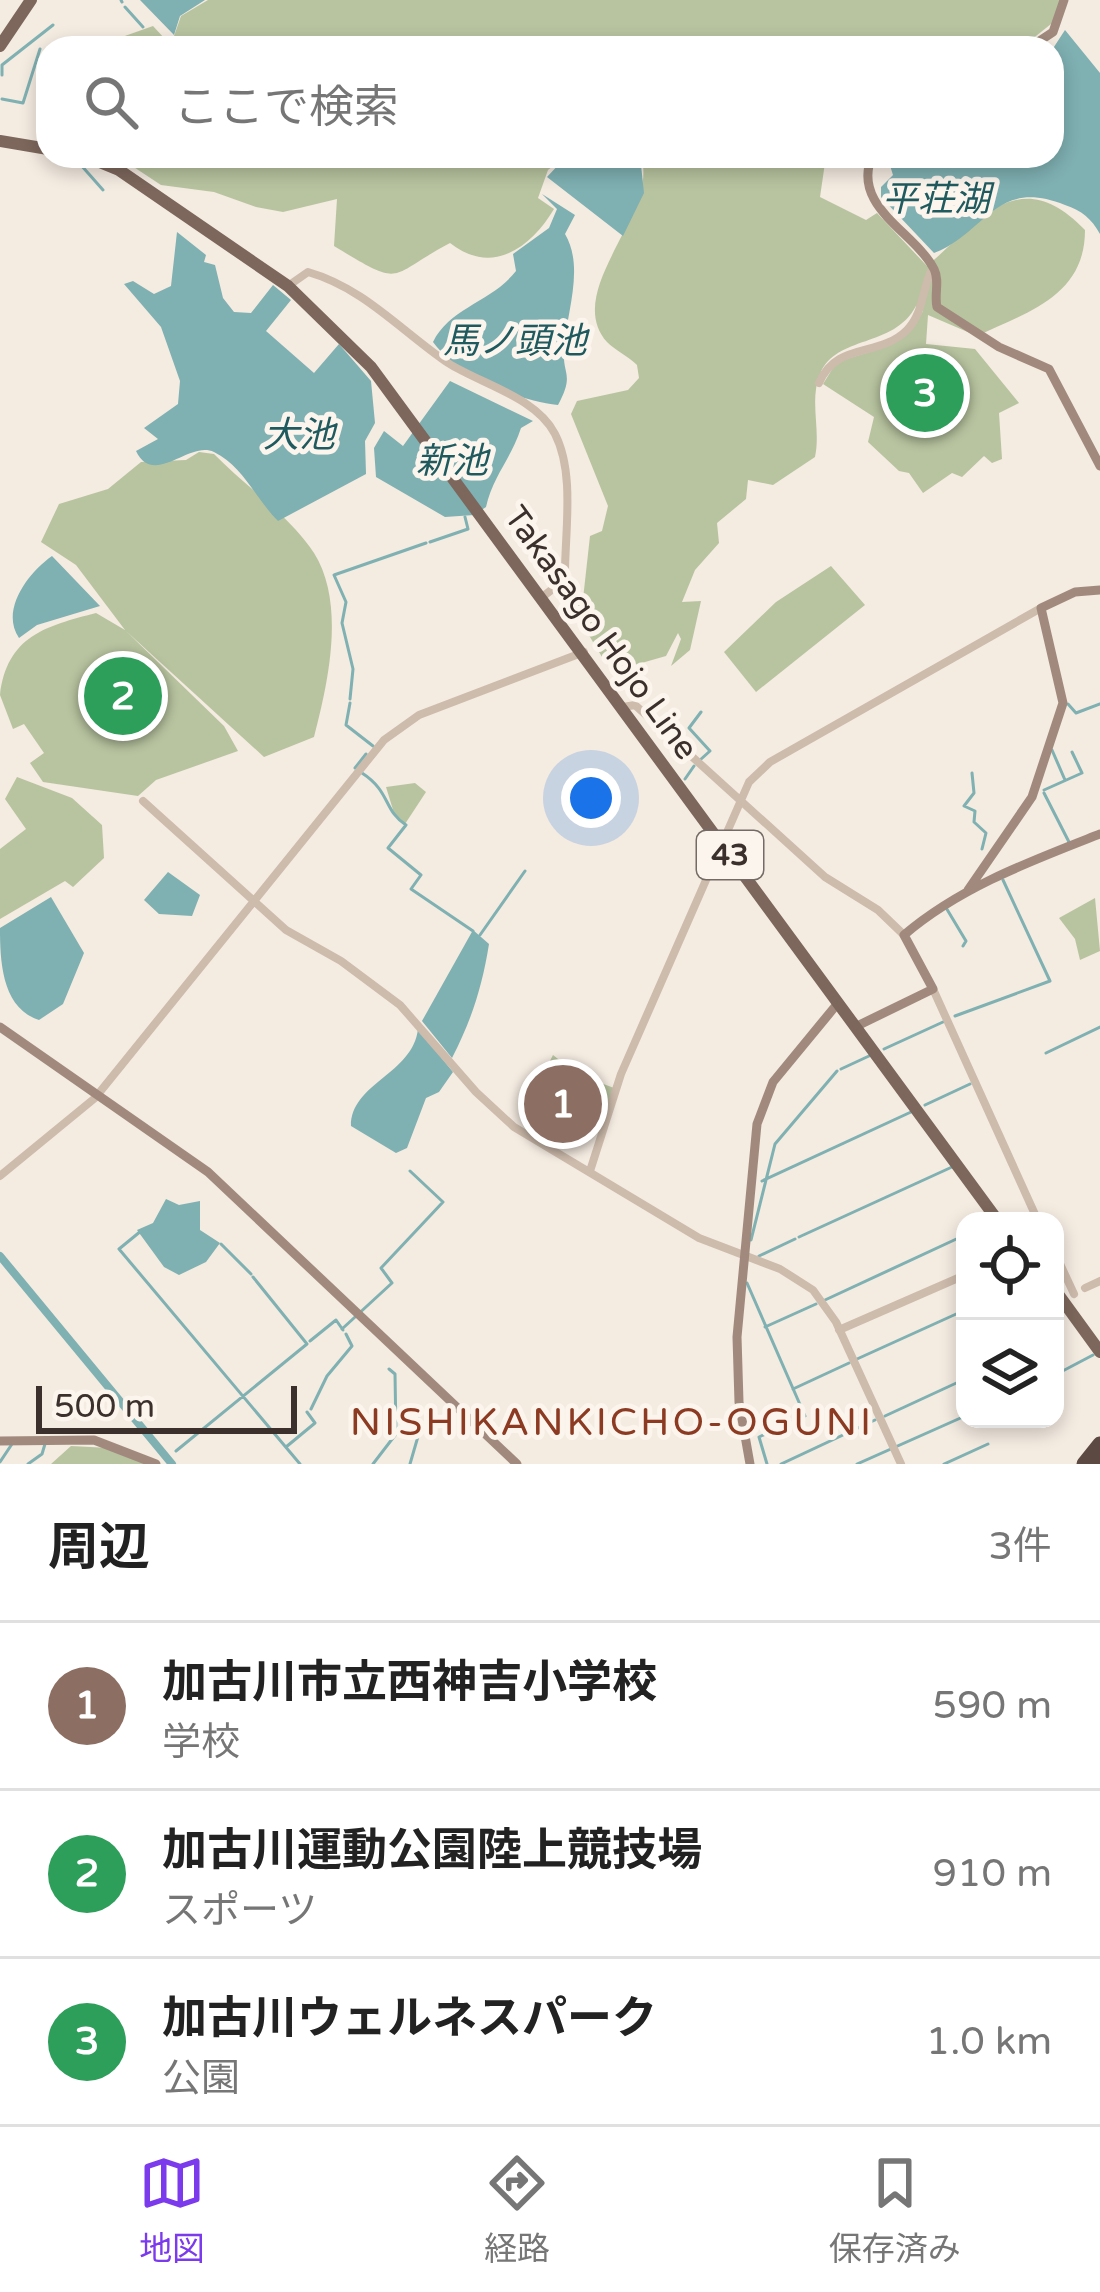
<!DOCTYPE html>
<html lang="ja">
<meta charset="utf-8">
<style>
:root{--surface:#fff;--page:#f2f2f2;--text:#222;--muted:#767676;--line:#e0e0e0;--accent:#7c3aed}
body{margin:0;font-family:"Varela Round","Noto Sans JP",sans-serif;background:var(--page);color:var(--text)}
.controls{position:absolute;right:36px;bottom:36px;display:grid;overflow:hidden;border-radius:24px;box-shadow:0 6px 18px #0003}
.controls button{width:108px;height:108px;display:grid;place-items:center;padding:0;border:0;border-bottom:3px solid var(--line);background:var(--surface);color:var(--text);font:60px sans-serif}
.scale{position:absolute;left:36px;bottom:30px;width:261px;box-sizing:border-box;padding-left:12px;border:6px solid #3b302b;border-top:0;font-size:33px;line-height:42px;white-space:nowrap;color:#3b302b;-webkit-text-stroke:9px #fbf5ee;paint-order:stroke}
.you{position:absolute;left:591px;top:798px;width:42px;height:42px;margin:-30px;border:9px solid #fff;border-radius:50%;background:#1a73e8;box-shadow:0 0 0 18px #1a73e833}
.badge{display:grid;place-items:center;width:78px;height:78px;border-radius:50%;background:var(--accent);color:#fff;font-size:39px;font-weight:700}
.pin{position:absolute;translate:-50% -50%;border:6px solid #fff;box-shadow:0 3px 12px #0006}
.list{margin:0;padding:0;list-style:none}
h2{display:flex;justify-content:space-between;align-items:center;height:156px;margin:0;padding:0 48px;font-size:51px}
h2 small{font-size:39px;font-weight:400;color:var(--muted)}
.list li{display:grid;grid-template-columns:78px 1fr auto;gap:36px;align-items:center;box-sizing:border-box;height:168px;padding:0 48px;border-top:3px solid var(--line)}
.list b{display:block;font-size:45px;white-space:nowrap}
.list p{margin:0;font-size:39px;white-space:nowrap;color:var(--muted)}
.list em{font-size:39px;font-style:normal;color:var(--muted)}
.icon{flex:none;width:66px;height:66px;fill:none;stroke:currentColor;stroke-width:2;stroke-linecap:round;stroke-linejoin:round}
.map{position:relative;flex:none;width:1100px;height:1464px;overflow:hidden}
.search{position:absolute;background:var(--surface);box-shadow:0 6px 18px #0003;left:36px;right:36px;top:36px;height:132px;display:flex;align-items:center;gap:30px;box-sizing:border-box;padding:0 42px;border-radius:36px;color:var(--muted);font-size:45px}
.sheet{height:660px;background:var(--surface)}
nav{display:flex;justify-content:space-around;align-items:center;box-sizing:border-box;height:168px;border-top:3px solid var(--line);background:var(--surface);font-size:33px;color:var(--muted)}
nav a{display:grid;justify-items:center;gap:6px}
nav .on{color:var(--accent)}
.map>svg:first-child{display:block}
.green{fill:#b8c4a0}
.water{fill:#7fb0b2}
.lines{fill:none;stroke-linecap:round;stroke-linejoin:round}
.stream{stroke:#7fb0b2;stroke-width:3}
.river{stroke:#7fb0b2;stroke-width:8}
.tertiary{stroke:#cdbbac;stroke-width:8}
.secondary{stroke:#a18a7d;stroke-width:9}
.primary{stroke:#7d675c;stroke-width:12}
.motorway{stroke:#5c4a42;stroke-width:15}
.labels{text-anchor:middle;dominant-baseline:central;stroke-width:10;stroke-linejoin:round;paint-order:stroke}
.shield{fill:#fbf5ee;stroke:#756b66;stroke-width:3}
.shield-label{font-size:30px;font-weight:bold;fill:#3b302b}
.street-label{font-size:33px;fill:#3b302b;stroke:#fbf5ee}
.water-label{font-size:36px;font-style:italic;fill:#1f5a5e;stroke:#fbf5ee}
.quarter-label{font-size:39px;letter-spacing:3px;fill:#8c3b22;stroke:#fbf5ee}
</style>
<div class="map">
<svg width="1100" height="1464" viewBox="0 0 1100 1464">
<rect width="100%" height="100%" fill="#f4ebe1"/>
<path class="green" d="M208 0H1061L1056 20 1021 48 1009 41 1000 48H679L671 41 659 48H91L153 26 165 39 174 36 181 16Z
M117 156H566L548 170 538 198 554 209C532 246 493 277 450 243 386 277 405 289 334 246L337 199 283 212 256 207 214 192 161 185Z
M653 156H826L820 197 866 220 877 213 927 266C980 221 1019 161 1085 230 1085 296 1028 312 977 336L928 315 926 344 975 349 1019 403 999 413 1002 459 992 463 984 456 962 477 952 473 923 493 909 473 899 471 868 442 874 417 823 384 836 363C872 349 904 349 923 311L916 306C893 349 837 334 820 374 809 401 821 429 815 457L773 485 748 480 746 499 717 523 719 543 695 570 682 602 701 601 690 650 671 666 681 639 678 633 666 656 631 666 605 662 584 627 569 615 568 599H583L590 536 602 531 608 506 571 414 577 401 628 390 639 378 637 365C628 356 615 350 607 342 564 293 650 221 643 166L649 168Z
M199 452 214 454C245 486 290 516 314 553 346 604 328 683 314 737L264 757 126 631 224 726 238 751 156 780 138 796 43 782 30 763 44 753 24 724 13 729 0 695C7 636 46 626 96 613L125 630 76 565 41 542 59 504 108 489 141 462 186 460Z
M831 566 865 605 756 692 724 652 776 602Z
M17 777 72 798 102 825 104 858 73 887 65 881 0 919V849L26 829 5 799Z
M415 783 426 792 405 824 394 813 386 787Z
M1095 898 1100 951 1080 960 1075 939 1059 918Z
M553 1055 577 1074 614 1088 604 1118 595 1115 593 1121 564 1112 561 1120 537 1116 538 1109 529 1102Z
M71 1446 110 1448 145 1464H51Z"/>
<path class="water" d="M140 0H205L180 16 174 35Z
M1065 30 1100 73V234C1091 218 1082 211 1065 205 995 177 986 233 934 253L881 197V187L893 175 887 156H1052V50Z
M580 156H652L649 165H641L644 193 623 236 547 177 561 162 572 164Z
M542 194 575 215 565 234C585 268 566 314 564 349 562 376 575 373 558 405 516 400 459 377 433 342 450 307 492 302 516 271L513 254 549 228 557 209Z
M177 232 206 255 204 262 215 265 223 298 234 312 251 313 273 285 291 300 266 331 314 373 339 344 371 381 375 423 365 441 366 474 278 521C255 498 243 466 214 452 189 440 154 488 136 451L158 439 144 428 178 404 180 381 161 327 124 284 133 281 154 294 171 286Z
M450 381 533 421 521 428C511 459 493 476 486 507L474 515 445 517 376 477 374 448 384 431 403 446Z
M52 556 100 606 37 625 19 638C0 610 28 573 52 556Z
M168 872 200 895 192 916 159 914 144 900Z
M51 897 84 953 63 1004 39 1020C2 1008 0 962 0 928Z
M473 930 489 944C482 987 472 1019 452 1058L422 1021Z
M418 1029 453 1072 439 1092 426 1098 407 1148 396 1153 351 1126C351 1083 413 1074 418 1029Z
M166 1199 179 1205 200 1201V1230L220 1243 206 1262 179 1275 164 1267 137 1230 153 1223Z"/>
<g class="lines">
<path class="stream" d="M121 0 122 2
M125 7 143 27
M2 75V65L53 25
M2 99 23 103 40 49
M73 156 103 190
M430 542 468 529 465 517
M350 699 353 669 342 623 346 602 334 575 426 543
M350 703 346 725 373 746
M1068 704 1076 713 1100 704
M1052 750 1065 780
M700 760 710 751 689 728 701 712
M355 768 366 754
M362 773C391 792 383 810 406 825L388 848 421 875 411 889 473 931
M972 773 974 793 964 806 975 811 974 822 986 833 982 849
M685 779 694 766
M1044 790 1082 773 1072 752
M1044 793 1070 844
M945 906 966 941 963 946
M480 935 525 871
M955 1016 1050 981 1003 880
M884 1049 943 1022
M1046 1053 1100 1027
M841 1069 869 1056
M925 1105 970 1084
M762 1181 911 1112
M141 1231 119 1249 300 1464
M799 1237 952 1167
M751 1240 775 1144 837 1071
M221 1244 251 1274
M759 1256 795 1239
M747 1283 805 1416 759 1437 767 1464
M825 1300 965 1235
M765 1327 816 1304
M342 1329 392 1283 381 1268 443 1202 410 1171
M310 1341 336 1320 343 1330
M857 1359 965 1310
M1055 1375 1093 1355
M793 1389 849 1363
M311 1409 327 1376 352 1346 346 1334
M885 1416 965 1379
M286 1447 315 1423 307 1412
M176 1451 307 1344 253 1277
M0 1462 12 1444
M28 1464 42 1454 45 1444
M373 1464 396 1434 395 1374 389 1369
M410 1464 419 1433 417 1410
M781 1464 875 1420
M857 1464 965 1416
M944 1464 988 1444"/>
<path class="river" d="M0 1256 172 1464"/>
<path class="tertiary" d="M288 286 308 272C364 288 401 331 448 363 481 384 536 397 555 434 575 473 565 531 565 573L563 581 541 598
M819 383C837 341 879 358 907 330 924 313 922 287 933 267
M623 707 635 705 825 877 878 910 904 935
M143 801 286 930 341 961 400 1005 476 1092 514 1127 699 1238 780 1269 813 1290 836 1322 901 1464
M933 989 1038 1221
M590 1171 621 1074 749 782 770 762 1041 608
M0 1176 95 1098 384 740 419 715 584 652
M1055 1253 1074 1294
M1085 1288 1100 1281
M839 1330 965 1275"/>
<path class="secondary" d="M1029 48 1053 32 1064 0
M872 156C851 207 914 231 934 269 940 281 934 295 937 307L999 347 1049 369 1100 466
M968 890 1032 797 1063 703 1041 608 1075 592 1100 590
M0 1027 208 1172 517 1464
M855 1027 933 989 904 935C960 887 1031 861 1100 834
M0 1441 94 1440 156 1464
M750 1464 739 1402 737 1337 757 1124 773 1082 838 1003"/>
<path class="primary" d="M0 46 31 0
M0 141 48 149
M85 156 119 170 288 286 371 367 998 1221
M1055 1290 1100 1352"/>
<path class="motorway" d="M1084 1464 1100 1444
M1098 1464 1100 1461"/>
</g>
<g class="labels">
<rect class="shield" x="697" y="831" width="66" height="48" rx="9"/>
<g class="shield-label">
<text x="730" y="855">43</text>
</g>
<g class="street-label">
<text transform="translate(601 633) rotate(54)">Takasago Hojo Line</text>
</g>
<g class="water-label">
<text x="936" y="199">平荘湖</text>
<text x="515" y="341">馬ノ頭池</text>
<text x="299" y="435">大池</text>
<text x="452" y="461">新池</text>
</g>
<g class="quarter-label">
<text x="612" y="1422">NISHIKANKICHO-OGUNI</text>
</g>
</g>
</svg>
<div class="controls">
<button><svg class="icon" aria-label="locate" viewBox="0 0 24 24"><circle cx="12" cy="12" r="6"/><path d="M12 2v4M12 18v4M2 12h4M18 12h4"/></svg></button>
<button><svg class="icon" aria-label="layers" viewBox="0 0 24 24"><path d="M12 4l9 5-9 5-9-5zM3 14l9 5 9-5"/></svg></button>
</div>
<div class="scale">500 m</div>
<div class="you"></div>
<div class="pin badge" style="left:563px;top:1104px;background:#8d6e63">1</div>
<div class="pin badge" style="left:123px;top:696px;background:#2e9e5b">2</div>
<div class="pin badge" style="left:925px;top:393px;background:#2e9e5b">3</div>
<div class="search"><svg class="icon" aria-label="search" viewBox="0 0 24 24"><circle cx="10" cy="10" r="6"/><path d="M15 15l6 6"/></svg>ここで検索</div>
</div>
<section class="sheet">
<h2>周辺<small>3件</small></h2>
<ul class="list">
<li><span class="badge" style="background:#8d6e63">1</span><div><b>加古川市立西神吉小学校</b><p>学校</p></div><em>590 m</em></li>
<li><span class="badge" style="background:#2e9e5b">2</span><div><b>加古川運動公園陸上競技場</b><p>スポーツ</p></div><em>910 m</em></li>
<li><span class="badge" style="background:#2e9e5b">3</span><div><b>加古川ウェルネスパーク</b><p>公園</p></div><em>1.0 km</em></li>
</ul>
</section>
<nav>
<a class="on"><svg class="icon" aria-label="map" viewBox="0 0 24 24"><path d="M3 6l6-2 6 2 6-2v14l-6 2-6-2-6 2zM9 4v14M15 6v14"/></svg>地図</a>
<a><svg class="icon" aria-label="directions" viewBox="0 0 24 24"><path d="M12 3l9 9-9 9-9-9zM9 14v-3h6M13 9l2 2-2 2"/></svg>経路</a>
<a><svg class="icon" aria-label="saved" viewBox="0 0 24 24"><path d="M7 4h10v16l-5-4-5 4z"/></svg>保存済み</a>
</nav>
